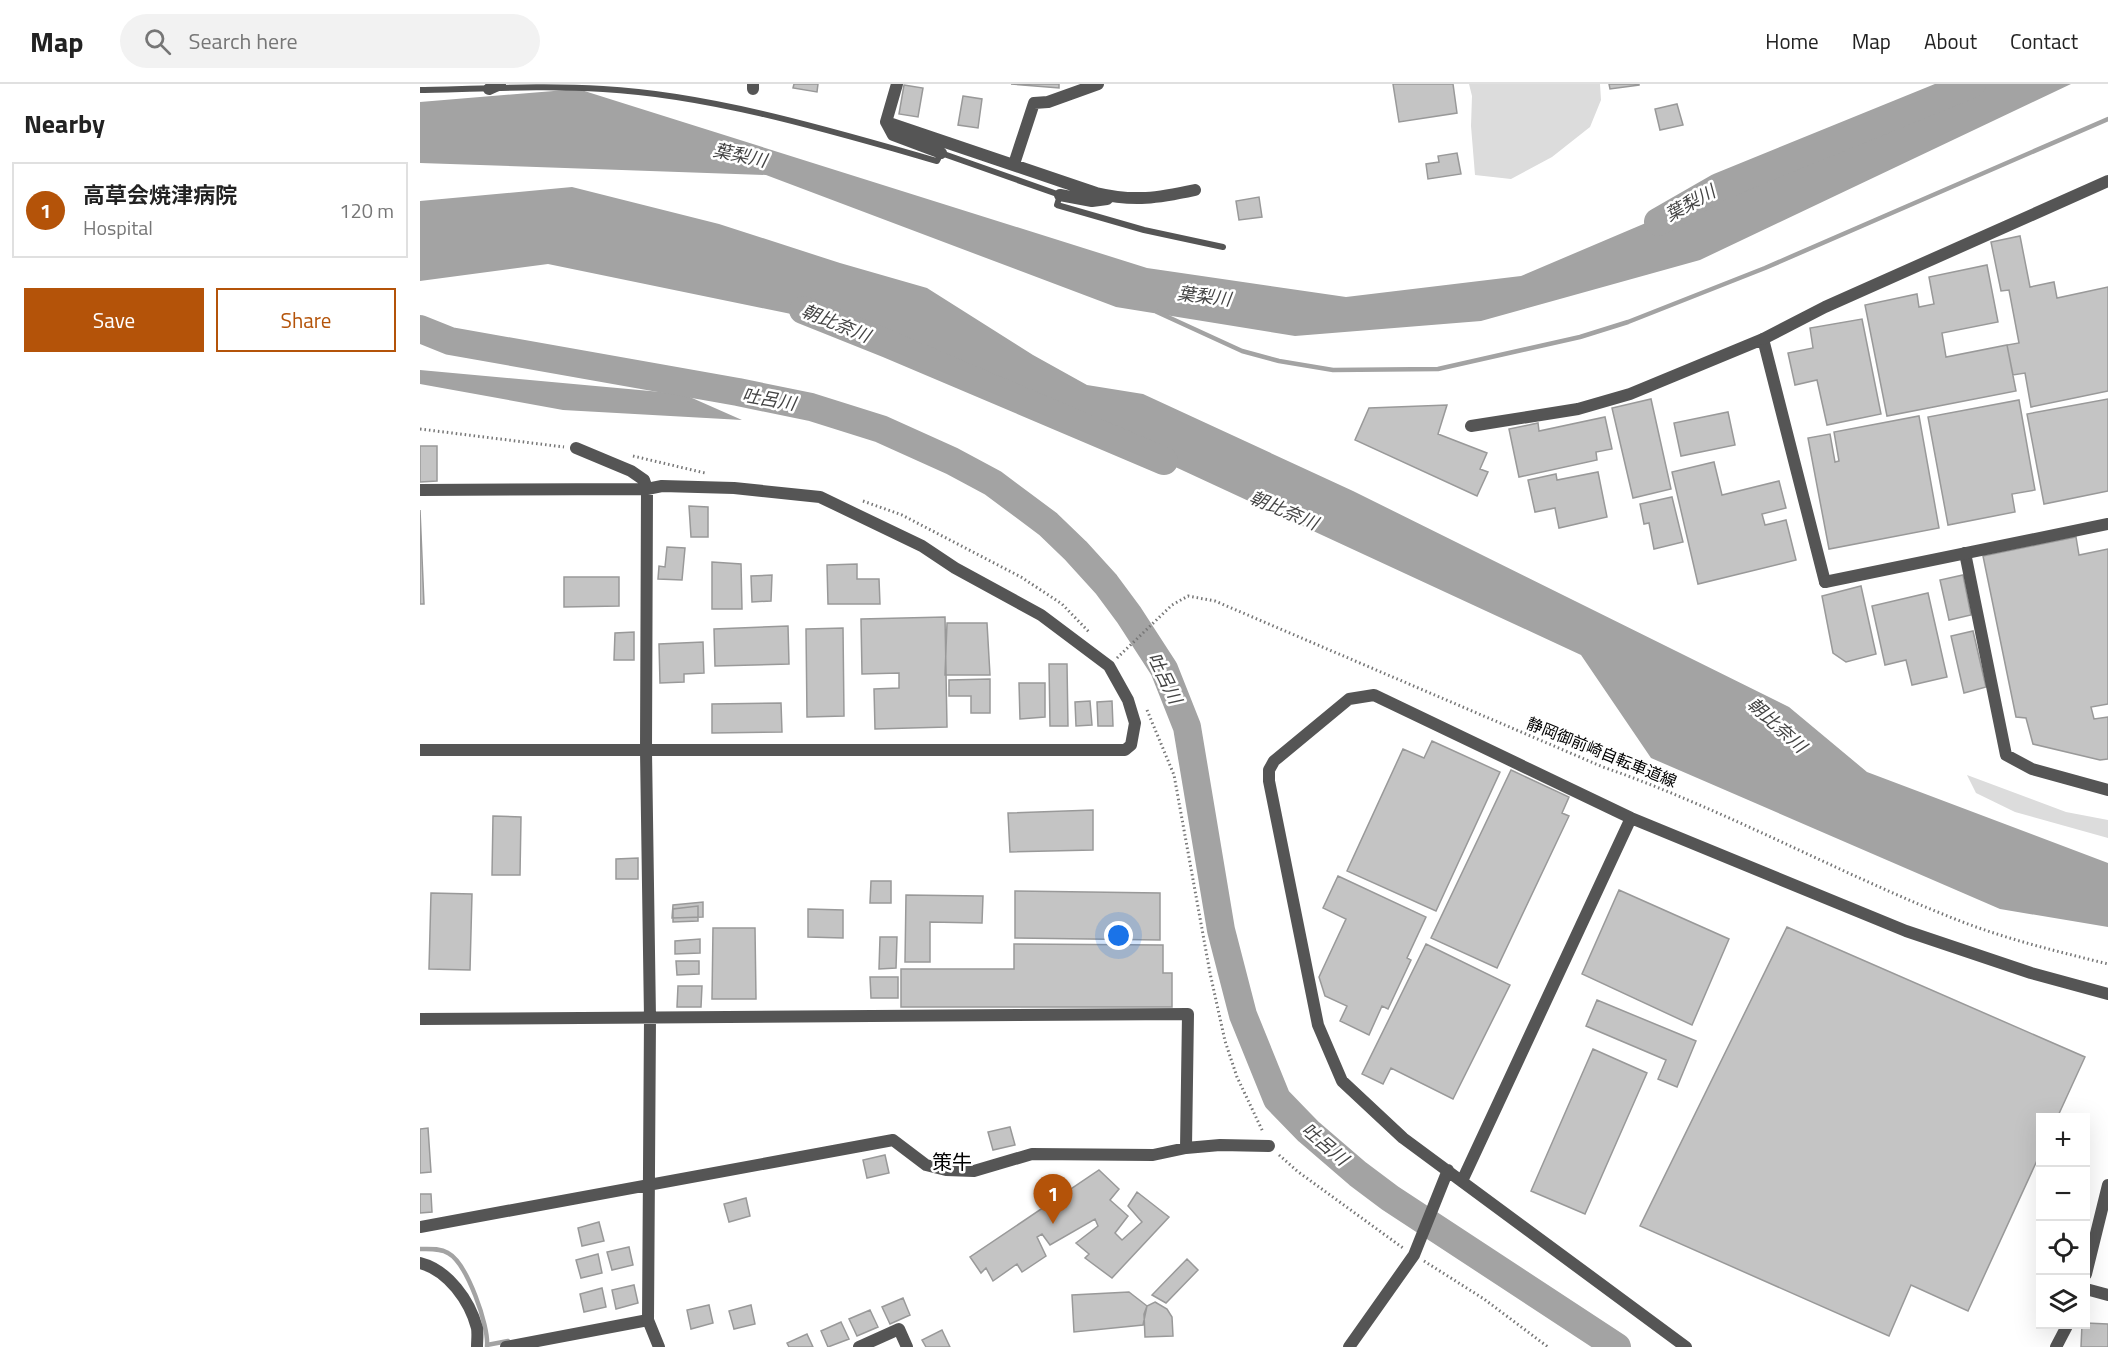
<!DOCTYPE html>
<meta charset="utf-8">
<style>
:root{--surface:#fff;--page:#f2f2f2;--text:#222;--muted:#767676;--line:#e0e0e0;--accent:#b45309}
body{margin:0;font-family:"Titillium Web","Noto Sans JP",sans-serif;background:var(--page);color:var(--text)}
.controls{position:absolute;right:18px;bottom:18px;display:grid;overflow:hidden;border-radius:0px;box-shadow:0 6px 24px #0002}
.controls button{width:54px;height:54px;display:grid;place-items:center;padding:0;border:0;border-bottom:2px solid var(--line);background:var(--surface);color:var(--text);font:30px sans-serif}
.you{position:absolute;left:699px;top:852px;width:21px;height:21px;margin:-15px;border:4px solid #fff;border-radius:50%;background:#1a73e8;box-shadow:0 0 0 9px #1a73e833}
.badge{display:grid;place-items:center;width:39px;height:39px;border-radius:50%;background:var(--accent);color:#fff;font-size:20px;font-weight:700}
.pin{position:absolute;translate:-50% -50px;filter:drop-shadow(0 2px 3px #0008)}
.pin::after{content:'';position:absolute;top:32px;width:21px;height:18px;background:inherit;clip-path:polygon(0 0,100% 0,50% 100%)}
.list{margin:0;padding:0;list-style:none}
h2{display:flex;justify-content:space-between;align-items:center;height:78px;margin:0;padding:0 24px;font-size:26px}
h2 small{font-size:20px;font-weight:400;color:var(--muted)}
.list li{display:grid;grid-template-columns:39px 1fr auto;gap:18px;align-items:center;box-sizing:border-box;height:96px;margin:0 12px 12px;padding:0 12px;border:2px solid var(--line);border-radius:0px}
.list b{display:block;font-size:22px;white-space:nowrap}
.list p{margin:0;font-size:20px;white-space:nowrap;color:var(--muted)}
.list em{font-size:20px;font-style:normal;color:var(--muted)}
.actions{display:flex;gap:12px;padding:18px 24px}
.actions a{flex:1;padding:14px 0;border:2px solid var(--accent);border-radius:0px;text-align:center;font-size:21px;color:var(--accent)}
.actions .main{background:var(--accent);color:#fff}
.icon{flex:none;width:33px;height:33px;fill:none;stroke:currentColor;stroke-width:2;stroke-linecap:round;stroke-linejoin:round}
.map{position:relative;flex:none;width:1688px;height:1263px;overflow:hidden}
header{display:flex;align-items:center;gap:36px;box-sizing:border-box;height:84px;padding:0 30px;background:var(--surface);border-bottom:2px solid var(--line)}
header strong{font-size:28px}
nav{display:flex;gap:33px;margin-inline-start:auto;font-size:21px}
.search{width:420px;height:54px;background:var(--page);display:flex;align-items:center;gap:15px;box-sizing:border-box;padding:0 21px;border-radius:33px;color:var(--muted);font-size:22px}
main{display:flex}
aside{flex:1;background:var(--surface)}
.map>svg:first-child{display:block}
.green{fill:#dcdcdc}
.water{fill:#a3a3a3}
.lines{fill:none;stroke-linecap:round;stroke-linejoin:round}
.stream{stroke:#a3a3a3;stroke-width:4.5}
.river{stroke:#a3a3a3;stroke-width:28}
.building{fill:#c4c4c4;stroke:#999;stroke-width:1.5}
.path{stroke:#777;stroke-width:3;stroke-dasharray:1.5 3;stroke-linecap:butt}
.service{stroke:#555;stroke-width:6}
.minor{stroke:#555;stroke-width:12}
.tertiary{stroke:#555;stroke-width:12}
.labels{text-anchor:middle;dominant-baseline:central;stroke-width:5;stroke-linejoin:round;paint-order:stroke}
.street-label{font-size:16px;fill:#000;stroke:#fff}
.water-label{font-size:18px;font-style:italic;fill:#444;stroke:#fff}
.quarter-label{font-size:20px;fill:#000;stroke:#fff}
</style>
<header>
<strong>Map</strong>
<div class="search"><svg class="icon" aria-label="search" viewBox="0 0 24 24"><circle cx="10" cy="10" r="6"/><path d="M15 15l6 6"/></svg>Search here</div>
<nav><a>Home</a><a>Map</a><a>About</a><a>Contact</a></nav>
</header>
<main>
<aside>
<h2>Nearby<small></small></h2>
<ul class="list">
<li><span class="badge">1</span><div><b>高草会焼津病院</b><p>Hospital</p></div><em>120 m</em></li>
</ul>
<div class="actions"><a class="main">Save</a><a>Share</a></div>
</aside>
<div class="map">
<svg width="1688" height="1263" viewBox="0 0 1688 1263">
<rect width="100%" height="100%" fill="#fff"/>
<path class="green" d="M1049 0H1180L1181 16 1170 43 1132 73 1091 95 1055 91 1051 42 1052 12Z
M1547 691 1646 728 1688 736V754L1595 728 1556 709Z"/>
<path class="water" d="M1553 0H1651L1280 176 1061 237 875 252 696 223 346 91 0 79V18L158 5 727 184 926 213 1101 192Z
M152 103 299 140 420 179 507 204 613 271 667 301 723 310 933 407 1369 623 1447 688 1688 779V843L1580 825 1231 674 1161 571 710 362 454 247 128 180 0 197V117Z
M0 286 263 310 322 336 143 326 0 300Z"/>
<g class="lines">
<path class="stream" d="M737 228 822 267 859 277 913 286 1018 285 1049 278 1160 253 1208 238 1345 184 1688 35
M0 1165C9 1165 20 1164 28 1169 47 1179 69 1242 67 1262
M67 1261 88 1257
M1193 1263 1194 1261"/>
<path class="river" d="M1238 138 1299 103 1552 0
M383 226 468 260 744 377
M0 245 30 257 318 308 391 323 461 345 532 377 573 399 628 440 656 467 686 500 709 531 744 585 767 643 801 846 823 931 857 1015 888 1047 938 1090 970 1114 1197 1263"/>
</g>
<path class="building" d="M374 0H398L397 8 373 4Z
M591 0H639V4Z
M973 0H1033L1037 29 979 38Z
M1189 0H1219V1L1190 5Z
M484 1 503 4 498 33 479 30Z
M543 12 562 15 558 44 538 41Z
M1257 20 1263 41 1240 46 1235 25Z
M1037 69 1041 90 1008 95 1006 80 1019 78 1018 72Z
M839 113 842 133 819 136 816 117Z
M1600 152 1610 203 1634 198 1637 214 1688 203V307L1611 323 1605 289 1593 291 1587 261 1599 259 1589 206 1581 207 1571 158Z
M1567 181 1578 238 1522 249 1526 273 1587 261 1596 307 1467 332 1445 221 1497 210 1499 223 1514 220 1509 193Z
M1442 235 1461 330 1407 341 1397 296 1375 301 1368 269 1393 264 1390 244Z
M1231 315 1251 405 1213 414 1192 324Z
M1688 315V407L1624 420 1607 330Z
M1599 316 1615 406 1592 410 1595 428 1528 441 1508 333Z
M1027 321 1018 350 1067 369 1060 385 1068 388 1057 412 935 356 949 324Z
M1308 328 1315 361 1261 372 1254 339Z
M1499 332 1519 444 1409 465 1388 354 1410 350 1415 378 1419 377 1414 348Z
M1185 333 1192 365 1176 368 1177 376 1099 393 1089 345 1118 339 1119 347Z
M0 362H17V397L0 398Z
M1294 378 1302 411 1359 397 1366 424 1342 430 1345 441 1366 436 1376 476 1278 500 1252 388Z
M1178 388 1187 433 1139 444 1135 424 1115 428 1108 396 1136 390 1137 396Z
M1252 413 1263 458 1234 465 1229 439 1224 440 1220 420Z
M269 422 288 423V453H271Z
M0 426 4 520H0Z
M1656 453 1659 471 1688 465V620L1671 623 1674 635 1688 633V675L1680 676 1613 660 1606 634 1596 633 1563 472Z
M247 463 265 464 262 496 238 495 239 482 245 483Z
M292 478 321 480 322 525H292Z
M437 480V495H459L460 520H408L407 481Z
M352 491 351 517 332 518 331 492Z
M1543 491 1551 531 1529 536 1520 496Z
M144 493H199V522L144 523Z
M1441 502 1456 570 1426 578 1413 569 1402 512Z
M1508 509 1527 593 1492 601 1486 576 1465 581 1452 522Z
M525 533 527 643 455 645 454 605 479 604V589L442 590 441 535Z
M527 539H567L570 591H525Z
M368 542 369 580 295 582 294 545Z
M423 544 424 632 387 633 386 545Z
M1553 547 1566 603 1544 609 1531 552Z
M214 548V576H194L195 549Z
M283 558 284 589 264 590V598L240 599 239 560Z
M629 580H647L648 642H630Z
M570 595V629H551V612H529V596Z
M599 599H625V633L600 635Z
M670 617 672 641 656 642 655 618Z
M692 617 693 642H678L677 618Z
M361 619 362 648 292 649V620Z
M1012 657 1080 688 1016 827 927 787 983 665 1004 674Z
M1091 686 1149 713 1142 729 1149 732 1077 884 1011 854Z
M673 726V766L590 768 588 729Z
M73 732 101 733 100 791H72Z
M218 774V795H196V775Z
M918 792 1006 833 987 874 991 876 968 925 962 922 949 951 920 937 927 922 905 912 899 893 926 835 903 824Z
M451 797H471V819H450Z
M1199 806 1309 855 1272 941 1162 890Z
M595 807 740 809V856L595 854Z
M11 809 52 810 50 886 9 885Z
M486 811 563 812 562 839 510 838V878H485Z
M283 818V833L252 834 253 821Z
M278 822V837L253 838V825Z
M388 825 423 826V854L388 853Z
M1367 843 1665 973 1637 1034H1620V1070L1548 1227 1491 1201 1469 1252 1220 1142Z
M293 844H335L336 915H292Z
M460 853H477L476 884 459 885Z
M280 855V869L255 870V857Z
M594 860 743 861V889H752V923H481V885H594Z
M1006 860 1090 901 1033 1015 971 984 963 1000 942 990Z
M256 877H279V890L257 891Z
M450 893H478V914H451Z
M258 902H282L281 923H257Z
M1177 916 1276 957 1257 1003 1238 995 1246 976 1166 942Z
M1173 965 1227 989 1165 1130 1111 1107Z
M590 1043 595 1061 573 1066 568 1048Z
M8 1044 11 1088 0 1089V1045Z
M465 1071 469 1089 447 1094 443 1076Z
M679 1086 699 1105 690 1116 708 1132 695 1149 702 1156 722 1138 708 1122 717 1108 749 1133 692 1194 665 1174 669 1170 656 1159 678 1142 675 1135 630 1161 622 1150 617 1153 626 1172 602 1188 597 1180 573 1197 566 1184 561 1189 550 1173Z
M0 1110H11L12 1128 0 1129Z
M326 1114 330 1132 309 1138 304 1120Z
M179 1138 184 1157 162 1162 158 1144Z
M209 1163 213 1181 192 1186 187 1168Z
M178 1170 182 1189 161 1194 156 1176Z
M767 1175 778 1186 746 1219 732 1211Z
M214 1201 218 1219 196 1225 192 1206Z
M182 1204 186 1223 164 1228 160 1210Z
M709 1208 727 1222 723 1241 654 1248 652 1211Z
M483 1214 490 1231 470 1240 462 1223Z
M735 1218 747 1225 752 1233 753 1252 725 1253 724 1230 727 1222Z
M289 1221 293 1239 271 1245 267 1226Z
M331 1221 335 1240 314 1245 309 1227Z
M450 1226 458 1243 437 1252 429 1235Z
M421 1238 429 1255 408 1263 401 1247Z
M1666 1239 1688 1240V1263H1661L1662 1240H1666Z
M522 1246 530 1263H506L502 1256Z
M387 1250 393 1263H369L367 1259Z"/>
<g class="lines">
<path class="path" d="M0 345 144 363
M213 372 285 389
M443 417 482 431 601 493 642 520 669 548
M697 574 752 521 768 512 795 517 1183 683C1304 725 1416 788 1535 835 1585 855 1636 867 1688 880
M727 626 754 691 790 889 805 957 817 993 843 1048
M859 1071 877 1087 983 1164
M1004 1177 1064 1215 1128 1263"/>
<path class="service" d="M0 6C61 5 122 1 183 5 292 11 412 47 517 77L521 69 640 111 637 121 724 146 803 163"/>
<path class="minor" d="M477 0 466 38 676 109C714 118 738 114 775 106
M69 5 80 0
M333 5V0
M466 38 473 51 521 69
M594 80 614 19 628 18 678 0
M640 111 672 117 687 115
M1051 342 1158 325 1210 310 1343 255 1405 498
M0 406 227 405 242 402 314 404 400 413 502 462 535 484 621 531 689 582 708 616 715 639 711 661 705 666H0
M1545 469 1586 671 1612 685 1688 706
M0 935 768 930 766 1064
M1042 1097 1211 734
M0 1143 473 1056 506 1081 526 1086 554 1087 612 1070 733 1071 766 1064 800 1061 849 1062
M0 1179C28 1186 50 1217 57 1244 58 1250 57 1257 57 1263
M1666 1190 1688 1101
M86 1263 228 1236 230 934 226 667 227 405 224 396 211 387 156 364
M439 1263 479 1245 487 1263
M929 1263 994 1171 1028 1086
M1266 1263 983 1054 922 997 898 941 849 697V686L854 677 929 615 954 611 1211 734 1486 847 1611 889 1688 910
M1636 1263 1648 1240"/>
<path class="tertiary" d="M1343 255 1405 223 1688 97
M1405 498 1688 440
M1666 1205 1688 1211
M228 1236 239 1263"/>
</g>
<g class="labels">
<g class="street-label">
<text transform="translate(1182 668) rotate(22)">静岡御前崎自転車道線</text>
</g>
<g class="water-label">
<text transform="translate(320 71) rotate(12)">葉梨川</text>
<text transform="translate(1270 119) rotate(-29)">葉梨川</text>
<text transform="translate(784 212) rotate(7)">葉梨川</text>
<text transform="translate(416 239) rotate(22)">朝比奈川</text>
<text transform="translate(349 315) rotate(10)">吐呂川</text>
<text transform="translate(864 426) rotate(23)">朝比奈川</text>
<text transform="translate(745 594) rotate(64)">吐呂川</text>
<text transform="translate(1357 641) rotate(42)">朝比奈川</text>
<text transform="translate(905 1060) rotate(40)">吐呂川</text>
</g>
<g class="quarter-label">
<text x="532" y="1077">策牛</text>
</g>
</g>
</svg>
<div class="controls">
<button>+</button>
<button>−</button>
<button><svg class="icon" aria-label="locate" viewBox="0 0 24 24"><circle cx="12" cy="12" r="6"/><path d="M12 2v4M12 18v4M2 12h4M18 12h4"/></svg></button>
<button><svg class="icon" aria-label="layers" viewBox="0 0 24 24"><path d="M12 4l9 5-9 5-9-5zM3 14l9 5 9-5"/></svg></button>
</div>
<div class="you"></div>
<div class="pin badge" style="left:633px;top:1140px">1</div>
</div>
</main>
